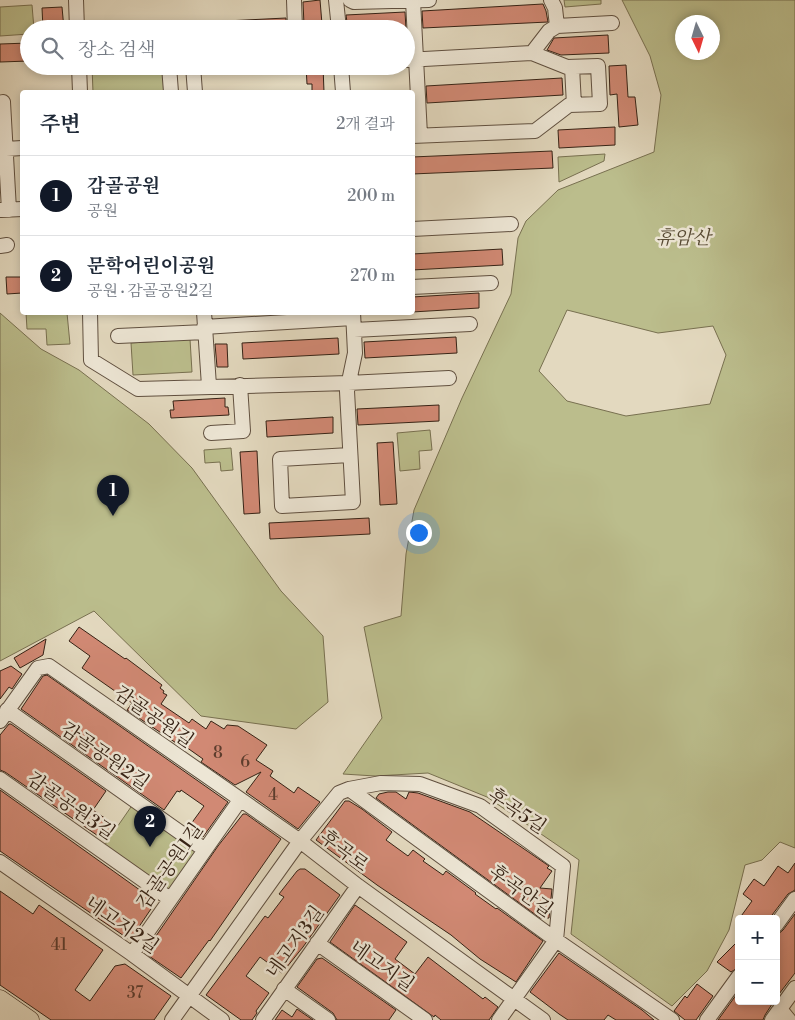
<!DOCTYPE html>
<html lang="ko">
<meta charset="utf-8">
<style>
:root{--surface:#fff;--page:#f2f2f3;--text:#1f2937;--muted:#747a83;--line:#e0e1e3;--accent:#111827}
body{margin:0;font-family:"Libre Bodoni","Noto Serif KR",serif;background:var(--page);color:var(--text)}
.controls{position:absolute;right:15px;bottom:15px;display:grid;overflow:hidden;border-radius:5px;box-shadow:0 2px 8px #0003}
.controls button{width:45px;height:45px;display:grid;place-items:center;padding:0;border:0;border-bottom:1px solid var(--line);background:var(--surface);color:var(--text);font:25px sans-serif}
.compass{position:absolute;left:675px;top:15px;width:45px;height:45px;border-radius:50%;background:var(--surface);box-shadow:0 2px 8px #0003;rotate:175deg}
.you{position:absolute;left:418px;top:532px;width:18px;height:18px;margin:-12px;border:4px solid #fff;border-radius:50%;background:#1a73e8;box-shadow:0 0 0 8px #1a73e833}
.badge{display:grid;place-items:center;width:32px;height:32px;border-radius:50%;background:var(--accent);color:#fff;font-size:16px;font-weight:700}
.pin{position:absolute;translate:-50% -41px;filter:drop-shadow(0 1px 2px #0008)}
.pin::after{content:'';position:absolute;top:26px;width:18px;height:15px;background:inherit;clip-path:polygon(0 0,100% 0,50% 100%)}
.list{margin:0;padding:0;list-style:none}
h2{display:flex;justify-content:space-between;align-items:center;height:65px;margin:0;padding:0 20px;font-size:21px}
h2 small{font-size:16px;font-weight:400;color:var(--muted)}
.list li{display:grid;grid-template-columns:32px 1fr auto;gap:15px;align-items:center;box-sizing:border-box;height:80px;padding:0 20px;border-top:1px solid var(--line)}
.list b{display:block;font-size:19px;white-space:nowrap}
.list p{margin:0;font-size:16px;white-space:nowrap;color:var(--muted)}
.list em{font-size:16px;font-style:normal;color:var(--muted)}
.icon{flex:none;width:28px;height:28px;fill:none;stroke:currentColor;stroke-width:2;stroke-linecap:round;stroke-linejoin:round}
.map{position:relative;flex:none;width:795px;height:1020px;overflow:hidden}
.search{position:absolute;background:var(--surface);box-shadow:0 2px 8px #0003;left:20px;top:20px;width:395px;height:55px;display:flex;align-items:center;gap:12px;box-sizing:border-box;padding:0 18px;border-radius:28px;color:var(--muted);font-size:19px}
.panel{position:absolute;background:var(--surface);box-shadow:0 2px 8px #0003;left:20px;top:90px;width:395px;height:225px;border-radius:5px}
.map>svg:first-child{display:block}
.green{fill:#bbbd8c;stroke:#787050;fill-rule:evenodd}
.building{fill:#d18974;stroke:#352215}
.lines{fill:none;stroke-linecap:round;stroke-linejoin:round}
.minor-casing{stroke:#605040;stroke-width:16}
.major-casing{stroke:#352215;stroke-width:19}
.minor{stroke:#ede6d5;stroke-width:14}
.major{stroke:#e3d9bf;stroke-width:18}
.labels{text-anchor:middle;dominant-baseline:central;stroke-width:5;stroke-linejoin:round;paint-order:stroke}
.number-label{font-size:16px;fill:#5c3c2d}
.park-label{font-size:19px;font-style:italic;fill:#564933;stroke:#ede6d5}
.street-label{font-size:19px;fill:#352215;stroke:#ede6d5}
</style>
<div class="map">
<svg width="795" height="1020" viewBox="0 0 795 1020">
<rect width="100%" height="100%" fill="#e3d9bf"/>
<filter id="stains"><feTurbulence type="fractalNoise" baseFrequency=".004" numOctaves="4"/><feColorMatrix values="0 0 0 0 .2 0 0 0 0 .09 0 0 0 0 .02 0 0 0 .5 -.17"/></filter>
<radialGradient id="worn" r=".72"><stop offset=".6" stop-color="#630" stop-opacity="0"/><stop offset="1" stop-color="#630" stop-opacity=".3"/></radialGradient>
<path class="green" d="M564 0H601V4L565 7Z
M622 0H795V848L780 842 762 860 745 865 729 930 707 971 672 1006 571 934 579 860 487 797 428 773 375 776 343 774 382 718 364 627 401 616 406 554 414 510 462 398 511 294 518 238 526 221 558 190 654 152 661 95 650 56ZM682 22H712V52H682ZM567 310 658 333 713 326 726 355 710 404 626 416 567 401 539 371Z
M32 5 34 29H29V34L0 36V7Z
M92 66H164L165 92H93Z
M605 154 604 161 559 182 558 157Z
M0 313 41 349 79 370 149 424 192 468 281 591 323 636 328 702 296 729 201 716 94 611 0 661Z
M26 313H67L70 344 47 345 46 329H27Z
M190 339 192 372 133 375 131 343Z
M430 430 432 450 419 451 420 469 400 471 397 433Z
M231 448 233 470 221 471 220 462 205 463 204 450Z
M133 804 195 848 196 853 171 889 166 890 104 846Z"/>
<path class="building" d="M320 0 322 24 304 25 303 2Z
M543 4 546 11 548 22 423 28 422 11Z
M62 7 64 29H43L42 8Z
M405 12 406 29H348L346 15Z
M286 18V29H206V22Z
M608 35 609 53 561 55 547 50 554 38Z
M29 43V61L0 62V44Z
M626 65 628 97H635L638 125 619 127 617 94 610 95 609 66Z
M306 66H323L324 92H312V84H307Z
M562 78 563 95 427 103 426 86Z
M615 127V145L559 148 558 130Z
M552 151 553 168 412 174V157Z
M502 249 503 265 412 270V254Z
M6 277H22V293L7 294Z
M479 293V308L412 312V297Z
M456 337 457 353 365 358 364 342Z
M338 338 339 354 243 359 242 343Z
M215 344H227L228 367H217Z
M225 398V407H228L229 415 171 418 170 410H174L173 401Z
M439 405V421L358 425 357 409Z
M333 417V433L267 437 266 421Z
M393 442 397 504 380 505 377 443Z
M257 451 260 513 244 514 240 452Z
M369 518 370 534 270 539 269 523Z
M79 627 125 659 126 658 162 685 160 688 164 691 163 693 167 695 161 704 189 723 192 719 206 729 211 721 224 729 227 725 238 726 267 745 256 760 273 771 270 776 294 793 298 787 320 802 298 829 246 792 261 772 235 785 201 762 203 759 186 747 185 749 127 710 132 703 82 668 90 656 69 641Z
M46 639 43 655 20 668 14 658Z
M11 666 22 674 12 689 9 687 0 699V671Z
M47 675 228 802 203 837 188 828 204 806 181 790 180 792 177 791 164 810 21 709 43 676Z
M9 724H11L106 791 93 810 115 825 104 840 5 772 0 770V735Z
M0 790 151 898 150 900 155 903 130 940 0 851Z
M388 792H396L406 799 409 792 418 793 470 812 549 866 547 868 552 871 540 888 552 889 549 918H540L376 798 379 794Z
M345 801H349L362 809 392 832 386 840 408 856 413 850 425 859 423 861 443 875 446 871 476 893 475 894 496 909 497 908 543 941 516 982 480 959 451 935 377 885 316 840Z
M243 814H246L281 839 210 941 209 940 181 978 149 956 147 949 218 846Z
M795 863V890L788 894 769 919H739L752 901 743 894 754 879 764 886 778 866 788 873Z
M300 869H305L340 895 303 947 282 973 260 957 246 976 269 993 256 1011 257 1013 252 1020H241L206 995 265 916 268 918 284 897 279 894 297 871Z
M0 891 33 914 39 905 103 950 75 990 90 1001 115 966 125 964 171 996 154 1020H51L0 985Z
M355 905 407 942 395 959 415 974 428 957 483 999 485 997 498 1007 489 1020H441L435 1015 434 1017 330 942Z
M795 914V973L776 998V936L783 930Z
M739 940V967L731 972 717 962Z
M559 953 642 1010 654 1020H616L608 1015 604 1020H568L559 1014 530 992Z
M322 958 396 1010 389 1020H337L333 1013 297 987 317 959Z
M697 984 713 996 696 1020H685L674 1011 685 996 687 998Z
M739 991V1001H774L765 1015 763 1020H718Z
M297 1009 313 1020H275L282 1010 292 1017Z"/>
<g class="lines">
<g class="minor-casing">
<path id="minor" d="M76 0 77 29
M294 0 295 29
M336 0 339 29
M350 0 354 2 429 0
M551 0 555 8 557 26 612 23
M413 1 420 135
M532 53 549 31 557 26
M406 60 532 53 567 67 598 66 600 104 569 105 535 131 412 136
M79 66 80 92
M169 66 171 92
M193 66 195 92
M341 66 343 92
M572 67 574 105
M0 103 3 102 9 210
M6 149 22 148
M1 210 22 209
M412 229 511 224
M0 246 7 245
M412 287 491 283
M90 312 91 360 138 389 348 383 449 378
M204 312 209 386
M204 327 353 318
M354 330 470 324
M118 336 205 332
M211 433 243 431 240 385
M350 455 280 459 282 506 353 502 347 391 355 353 353 312
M7 710 205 850
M0 721 38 668 49 666 300 841 339 793 349 789 381 783 420 784 480 806 563 866 556 940 499 1020
M0 779 170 899
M349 789 556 940 672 1020
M0 862 132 954 222 1020
M776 925 795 899
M317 943 425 1020
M132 954 240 800
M284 989 328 1020
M780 1009 789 1020
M172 1020 300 841 358 886 543 1020
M263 1020 358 886
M707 1020 739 976
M772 1020 795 988"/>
</g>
<g class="major-casing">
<path id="major" d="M0 999 30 1020
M0 1015 7 1020"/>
</g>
<use href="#minor" class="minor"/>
<use href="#major" class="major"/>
</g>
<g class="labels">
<g class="number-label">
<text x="218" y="753">8</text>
<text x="245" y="762">6</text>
<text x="273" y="795">4</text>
<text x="59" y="945">41</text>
<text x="135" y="993">37</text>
</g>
<g class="park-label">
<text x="683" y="238">휴암산</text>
</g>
<g class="street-label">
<text transform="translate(154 717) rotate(35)">감골공원길</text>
<text transform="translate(105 756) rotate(35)">감골공원2길</text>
<text transform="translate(71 806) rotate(35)">감골공원3길</text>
<text transform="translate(517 811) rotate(34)">후곡5길</text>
<text transform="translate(344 851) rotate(37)">후곡로</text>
<text transform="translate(170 866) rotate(-55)">감골공원1길</text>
<text transform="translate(521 891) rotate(36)">후곡안길</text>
<text transform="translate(122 925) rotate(35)">네고지2길</text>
<text transform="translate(295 942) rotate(-54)">네고지3길</text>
<text transform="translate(382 966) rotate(35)">네고지길</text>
</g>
</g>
<rect width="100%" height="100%" filter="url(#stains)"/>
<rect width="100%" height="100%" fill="url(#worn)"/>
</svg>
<div class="controls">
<button>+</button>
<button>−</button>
</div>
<svg class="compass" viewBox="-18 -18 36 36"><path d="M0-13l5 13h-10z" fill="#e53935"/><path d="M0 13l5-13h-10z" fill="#747a83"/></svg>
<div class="you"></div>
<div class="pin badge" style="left:113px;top:516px">1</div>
<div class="pin badge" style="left:150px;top:847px">2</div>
<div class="search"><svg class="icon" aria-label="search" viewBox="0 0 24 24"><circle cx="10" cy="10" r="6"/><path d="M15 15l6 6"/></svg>장소 검색</div>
<section class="panel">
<h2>주변<small>2개 결과</small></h2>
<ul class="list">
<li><span class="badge">1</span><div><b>감골공원</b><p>공원</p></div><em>200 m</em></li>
<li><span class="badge">2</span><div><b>문학어린이공원</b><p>공원 · 감골공원2길</p></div><em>270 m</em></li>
</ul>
</section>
</div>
